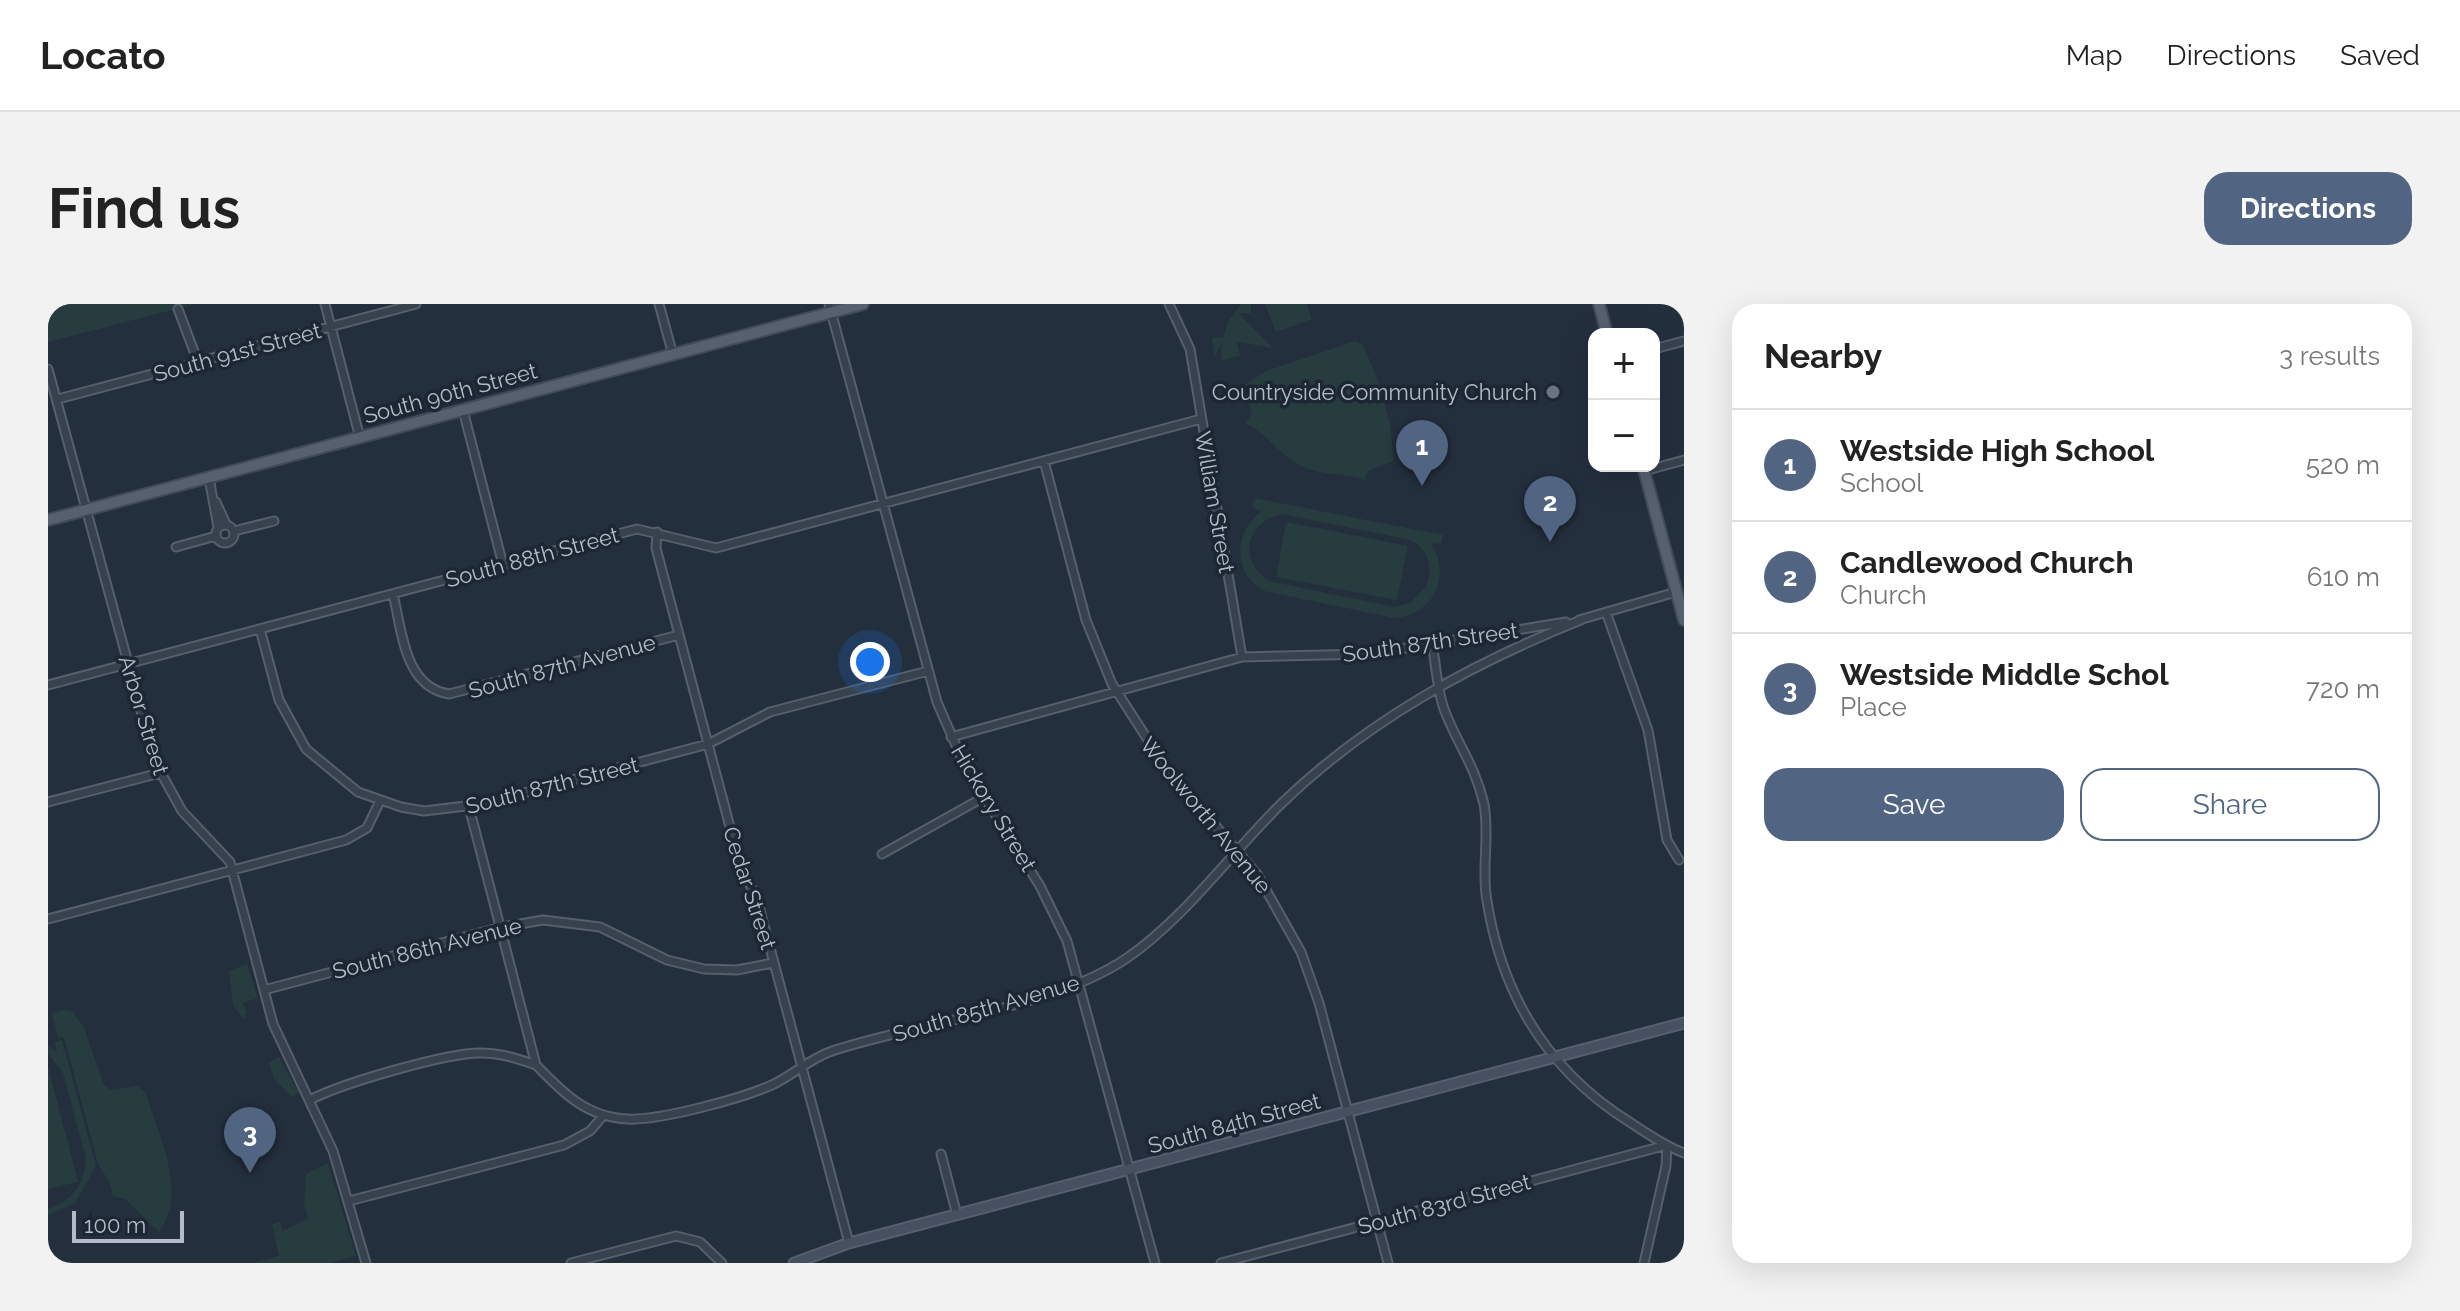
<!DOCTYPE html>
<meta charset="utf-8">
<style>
:root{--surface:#fff;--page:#f2f2f2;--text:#222;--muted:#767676;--line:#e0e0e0;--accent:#516482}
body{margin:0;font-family:Raleway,sans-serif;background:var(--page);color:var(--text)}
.controls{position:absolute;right:24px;top:24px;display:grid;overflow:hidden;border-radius:16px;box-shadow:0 8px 32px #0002}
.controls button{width:72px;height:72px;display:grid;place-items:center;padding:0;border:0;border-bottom:2px solid var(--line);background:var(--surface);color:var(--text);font:40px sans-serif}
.scale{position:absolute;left:24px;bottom:20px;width:112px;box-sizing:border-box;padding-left:8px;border:4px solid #b4bcc9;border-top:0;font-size:22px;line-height:28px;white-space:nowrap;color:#b4bcc9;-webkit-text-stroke:6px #1d2633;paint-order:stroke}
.you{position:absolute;left:822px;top:358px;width:28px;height:28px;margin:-20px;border:6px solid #fff;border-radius:50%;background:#1a73e8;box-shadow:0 0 0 12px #1a73e833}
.badge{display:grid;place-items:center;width:52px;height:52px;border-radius:50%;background:var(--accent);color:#fff;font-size:26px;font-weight:700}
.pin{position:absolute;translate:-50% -66px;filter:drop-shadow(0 2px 4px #0008)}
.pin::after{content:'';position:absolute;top:42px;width:28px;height:24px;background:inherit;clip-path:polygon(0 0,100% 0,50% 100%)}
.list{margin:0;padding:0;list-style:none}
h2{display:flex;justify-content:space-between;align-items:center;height:104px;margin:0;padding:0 32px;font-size:34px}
h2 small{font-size:26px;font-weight:400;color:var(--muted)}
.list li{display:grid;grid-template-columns:52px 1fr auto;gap:24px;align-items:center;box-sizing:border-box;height:112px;padding:0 32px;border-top:2px solid var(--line)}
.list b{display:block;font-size:30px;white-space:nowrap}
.list p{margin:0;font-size:26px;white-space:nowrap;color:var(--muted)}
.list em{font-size:26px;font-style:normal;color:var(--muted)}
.actions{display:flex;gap:16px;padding:24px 32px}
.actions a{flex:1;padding:18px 0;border:2px solid var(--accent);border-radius:24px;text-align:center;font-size:28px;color:var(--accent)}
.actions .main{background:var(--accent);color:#fff}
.map{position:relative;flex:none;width:1636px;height:959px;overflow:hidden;border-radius:24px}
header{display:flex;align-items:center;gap:48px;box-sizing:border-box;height:112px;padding:0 40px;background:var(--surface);border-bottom:2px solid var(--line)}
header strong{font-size:38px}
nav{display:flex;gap:44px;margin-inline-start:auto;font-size:28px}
.intro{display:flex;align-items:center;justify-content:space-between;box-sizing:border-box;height:192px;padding:0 48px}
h1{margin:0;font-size:56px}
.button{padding:20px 36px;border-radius:24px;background:var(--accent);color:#fff;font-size:28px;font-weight:700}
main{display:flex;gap:48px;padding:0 48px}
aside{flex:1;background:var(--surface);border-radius:24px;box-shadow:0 8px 32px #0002}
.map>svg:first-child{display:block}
.green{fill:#263c3f;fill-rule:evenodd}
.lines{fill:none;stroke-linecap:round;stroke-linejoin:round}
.minor-casing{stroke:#565f6c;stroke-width:11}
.secondary-casing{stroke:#565f6c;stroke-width:13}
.primary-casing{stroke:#414a57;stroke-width:14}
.minor{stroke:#38414e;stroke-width:7}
.secondary{stroke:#465061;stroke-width:9}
.primary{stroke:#56606e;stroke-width:10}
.worship-dot{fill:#6b7280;stroke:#1d2633;stroke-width:3}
.labels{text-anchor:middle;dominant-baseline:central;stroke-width:7;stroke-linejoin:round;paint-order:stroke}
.street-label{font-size:22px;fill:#b4bcc9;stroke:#1d2633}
.poi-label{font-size:22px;fill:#b4bcc9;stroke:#1d2633;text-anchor:end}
</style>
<header>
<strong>Locato</strong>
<nav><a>Map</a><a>Directions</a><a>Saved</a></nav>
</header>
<div class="intro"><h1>Find us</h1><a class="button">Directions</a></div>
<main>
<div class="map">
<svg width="1636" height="959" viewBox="0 0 1636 959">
<rect width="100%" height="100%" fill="#242f3e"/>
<path class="green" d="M0 0H147L0 38Z
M1193 0H1203V9H1190L1225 44 1189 38 1192 52 1173 56 1174 38 1167 52 1164 33 1175 34 1180 18Z
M1217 0H1259L1264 15 1228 28Z
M1307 37 1315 41 1330 76 1342 120 1346 157 1321 166 1316 176C1300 168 1276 173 1254 162 1232 152 1219 129 1198 120L1204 108 1194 83 1218 67Z
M1206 194 1395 231 1393 240 1383 239C1404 272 1386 311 1346 314L1216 287C1184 269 1185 228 1214 207L1204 204ZM1234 210 1363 236C1381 246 1385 264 1378 283L1362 299 1346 303 1221 277C1189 257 1198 217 1234 210Z
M1238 218 1360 242 1349 296 1228 273Z
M199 660 210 694 194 699 199 707 196 715 185 702 181 667Z
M16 706 25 708 36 724 56 781 63 786 90 782 98 790C111 832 140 888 111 928L77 895 65 892 62 879 50 860 16 733 10 734 4 709Z
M14 736 48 862 27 899 0 911V905C25 898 39 877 37 851L15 769 0 749V741L9 748 7 738Z
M231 753 251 789 244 793 226 775 221 759Z
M0 762 30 878 0 885Z
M280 859 308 952 283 959H204L231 952 224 920 232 918 235 927 260 914 256 900 258 870Z"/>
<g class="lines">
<g class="minor-casing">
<path id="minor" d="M277 0 312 134
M611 0 625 51
M781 0 889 398 917 462 992 582 1019 637 1107 959
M1121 0 1142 45 1194 353
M130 5 150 58
M1606 45 1636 37
M0 65 107 458 134 507 182 558 225 720 285 847 318 959
M10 95 368 0
M415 106 455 261
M996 157 1038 316 1064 380 1118 464 1209 570 1253 648 1271 699 1340 959
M1596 167 1636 156
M161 174 170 223
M168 198 178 220
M168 230a9 9 0 1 1 18 0a9 9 0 1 1-18 0Z
M186 227 226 217
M609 228 608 244 690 553 710 599 801 939
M128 243 168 232
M345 290C354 326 356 383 401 390L631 331
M1558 308 1600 426 1619 536 1631 556
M1531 316 1628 288
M212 325 231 396 258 445 310 488 353 503 376 507 434 500 660 440 722 408 880 367
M1384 339C1388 361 1389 385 1396 405 1409 440 1427 461 1436 500 1442 533 1433 565 1439 597 1454 692 1501 768 1583 819 1600 830 1617 842 1636 849
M0 381 589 225 668 244 1153 115
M903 433 1194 353 1320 350 1518 318
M0 498 112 469
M421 503 488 761C514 788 538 813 579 815 611 817 696 794 726 780 746 770 763 754 784 747 874 717 1002 706 1079 654 1136 615 1184 548 1234 499 1320 416 1423 360 1533 316
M834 550 936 493
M0 615 298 536 319 524 332 497
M216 686 454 623 495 616 552 623 619 656 656 665 689 666 725 659
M262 796C292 780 400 748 434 749 453 749 470 755 488 761
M893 850 909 911
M301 897 516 841 542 827 555 812
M523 959 628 932 652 938 674 959
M1173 959 1619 841 1618 862 1596 959"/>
</g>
<g class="secondary-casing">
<path id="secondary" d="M746 959 801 939 1636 719"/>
</g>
<g class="primary-casing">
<path id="primary" d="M1551 0 1559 30
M1595 162 1636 316
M0 216 815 0"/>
</g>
<use href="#minor" class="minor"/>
<use href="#secondary" class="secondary"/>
<use href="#primary" class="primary"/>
</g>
<circle class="worship-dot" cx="1505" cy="88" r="8"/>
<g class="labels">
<g class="street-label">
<text transform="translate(189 48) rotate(-15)">South 91st Street</text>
<text transform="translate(402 89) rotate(-15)">South 90th Street</text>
<text transform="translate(1167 198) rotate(80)">William Street</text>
<text transform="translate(484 253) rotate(-15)">South 88th Street</text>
<text transform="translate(1382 338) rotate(-8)">South 87th Street</text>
<text transform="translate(514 362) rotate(-15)">South 87th Avenue</text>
<text transform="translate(96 411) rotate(73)">Arbor Street</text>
<text transform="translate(504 481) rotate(-14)">South 87th Street</text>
<text transform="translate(946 504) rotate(59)">Hickory Street</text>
<text transform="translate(1158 511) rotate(51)">Woolworth Avenue</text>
<text transform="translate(702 584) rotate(72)">Cedar Street</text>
<text transform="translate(379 644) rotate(-14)">South 86th Avenue</text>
<text transform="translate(938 704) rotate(-16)">South 85th Avenue</text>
<text transform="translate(1186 819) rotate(-15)">South 84th Street</text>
<text transform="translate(1396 900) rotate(-15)">South 83rd Street</text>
</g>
<g class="poi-label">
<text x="1489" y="88">Countryside Community Church</text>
</g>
</g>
</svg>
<div class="controls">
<button>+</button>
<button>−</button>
</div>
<div class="scale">100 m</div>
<div class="you"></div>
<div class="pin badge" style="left:1374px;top:182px">1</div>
<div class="pin badge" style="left:1502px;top:238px">2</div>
<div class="pin badge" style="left:202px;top:869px">3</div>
</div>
<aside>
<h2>Nearby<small>3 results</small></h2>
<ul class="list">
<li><span class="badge">1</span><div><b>Westside High School</b><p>School</p></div><em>520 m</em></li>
<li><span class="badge">2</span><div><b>Candlewood Church</b><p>Church</p></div><em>610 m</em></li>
<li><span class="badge">3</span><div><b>Westside Middle Schol</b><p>Place</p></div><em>720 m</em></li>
</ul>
<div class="actions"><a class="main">Save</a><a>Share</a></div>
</aside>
</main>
